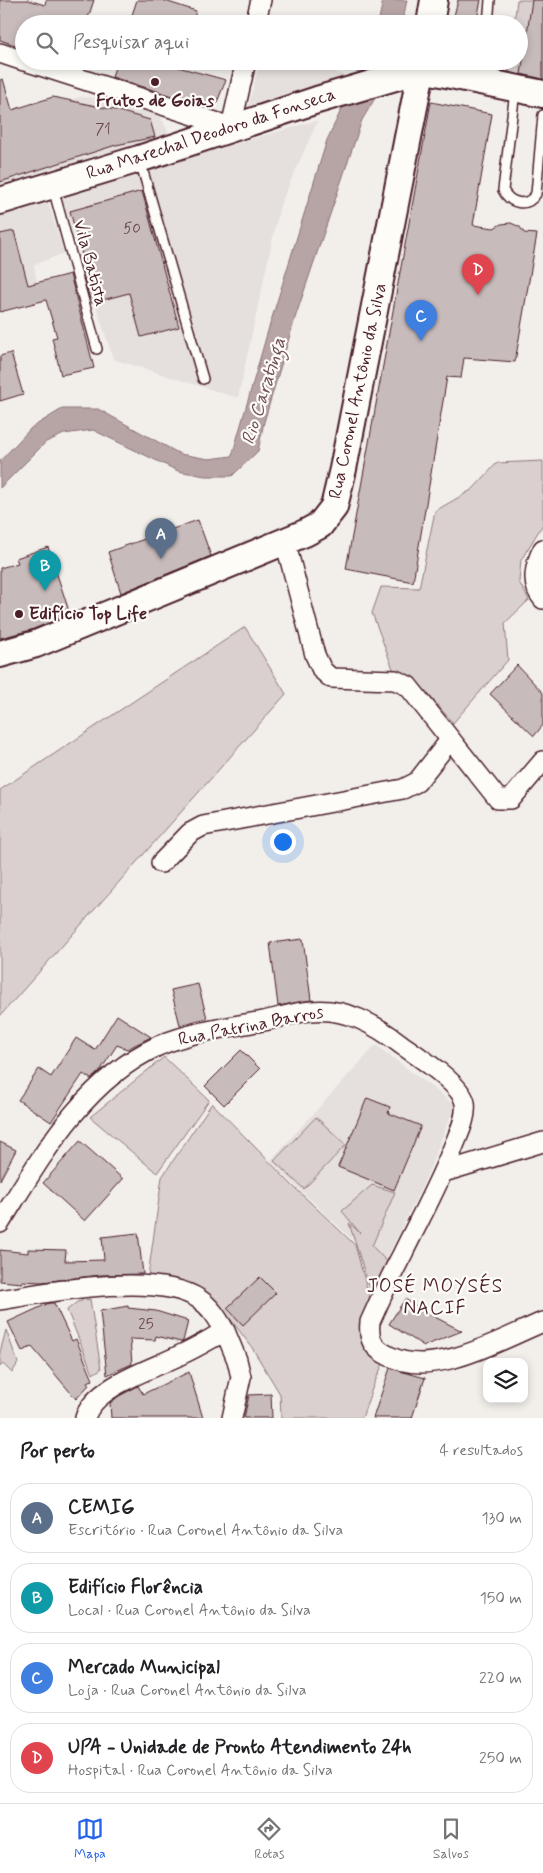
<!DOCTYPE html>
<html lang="pt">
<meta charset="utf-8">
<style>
:root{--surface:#fff;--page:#f2f2f2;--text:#202124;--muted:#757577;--line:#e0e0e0;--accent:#2563eb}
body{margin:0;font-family:Mynerve,sans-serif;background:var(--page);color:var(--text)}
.controls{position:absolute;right:15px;bottom:15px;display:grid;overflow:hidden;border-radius:10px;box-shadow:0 2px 8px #0003}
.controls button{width:45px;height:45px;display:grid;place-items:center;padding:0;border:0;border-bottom:1px solid var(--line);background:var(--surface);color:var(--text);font:25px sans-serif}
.you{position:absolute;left:282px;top:841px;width:18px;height:18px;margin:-12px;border:4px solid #fff;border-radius:50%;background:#1a73e8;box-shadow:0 0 0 8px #1a73e833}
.badge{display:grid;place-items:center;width:32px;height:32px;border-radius:50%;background:var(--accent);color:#fff;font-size:16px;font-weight:700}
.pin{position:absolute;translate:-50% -41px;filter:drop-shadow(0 1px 2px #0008)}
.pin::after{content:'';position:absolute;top:26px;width:18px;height:15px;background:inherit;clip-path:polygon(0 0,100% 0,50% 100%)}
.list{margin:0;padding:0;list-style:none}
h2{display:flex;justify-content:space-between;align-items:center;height:65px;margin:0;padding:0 20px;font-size:21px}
h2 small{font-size:16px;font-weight:400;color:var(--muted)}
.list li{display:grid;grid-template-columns:32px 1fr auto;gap:15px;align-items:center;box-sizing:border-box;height:70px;margin:0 10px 10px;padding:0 10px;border:1px solid var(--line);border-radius:20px}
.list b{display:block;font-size:19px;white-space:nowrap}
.list p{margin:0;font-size:16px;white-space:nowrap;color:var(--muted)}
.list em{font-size:16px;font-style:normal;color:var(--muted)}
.icon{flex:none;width:28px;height:28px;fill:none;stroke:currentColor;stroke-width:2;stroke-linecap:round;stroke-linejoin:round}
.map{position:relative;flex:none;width:543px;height:1418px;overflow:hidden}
.search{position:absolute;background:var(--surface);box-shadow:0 2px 8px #0003;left:15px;right:15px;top:15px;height:55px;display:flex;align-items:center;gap:12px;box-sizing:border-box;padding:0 18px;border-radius:28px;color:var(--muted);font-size:19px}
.sheet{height:385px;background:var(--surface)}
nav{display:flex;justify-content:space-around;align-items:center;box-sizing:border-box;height:70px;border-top:1px solid var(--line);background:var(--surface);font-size:14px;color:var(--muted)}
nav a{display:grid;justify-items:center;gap:2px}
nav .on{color:var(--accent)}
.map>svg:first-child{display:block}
.built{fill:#e5dfdd}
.green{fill:#d9d0cf;stroke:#92787d}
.water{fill:#b7a5a6;stroke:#8b6f75}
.building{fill:#c8bbbb;stroke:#4a1f2b}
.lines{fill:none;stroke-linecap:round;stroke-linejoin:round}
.lane-casing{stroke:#4a1f2b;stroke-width:12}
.street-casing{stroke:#4a1f2b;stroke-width:22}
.secondary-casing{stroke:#4a1f2b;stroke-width:30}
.lane{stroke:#fdfcf7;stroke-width:9}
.street{stroke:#fdfcf7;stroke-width:19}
.secondary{stroke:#fdfcf7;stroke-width:26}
.poi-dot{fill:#4a1f2b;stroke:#fdfcf7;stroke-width:2}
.labels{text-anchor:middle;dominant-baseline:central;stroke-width:4.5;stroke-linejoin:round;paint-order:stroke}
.number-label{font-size:15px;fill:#6a464f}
.poi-label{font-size:18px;font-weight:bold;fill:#4a1f2b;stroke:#fdfcf7}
.street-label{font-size:18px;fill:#4a1f2b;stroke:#fdfcf7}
.water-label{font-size:19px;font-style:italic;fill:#704e56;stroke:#fdfcf7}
.neighbourhood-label{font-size:19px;letter-spacing:1px;fill:#4a1f2b;stroke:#fdfcf7}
</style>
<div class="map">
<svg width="543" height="1418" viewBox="0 0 543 1418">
<rect width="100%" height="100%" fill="#f2efeb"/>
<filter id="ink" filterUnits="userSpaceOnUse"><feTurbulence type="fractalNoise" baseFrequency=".02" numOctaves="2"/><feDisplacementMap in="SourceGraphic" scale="10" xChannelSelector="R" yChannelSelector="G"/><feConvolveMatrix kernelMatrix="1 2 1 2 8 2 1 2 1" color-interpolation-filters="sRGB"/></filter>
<g filter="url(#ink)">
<path class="built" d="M260 61H305L353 79 247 112Z
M80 97 153 101 169 134 0 187V120Z
M318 120 280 205 238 398 113 359 61 194Z
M47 199 64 253 34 265 40 300 0 312V212Z
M376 1045 455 1105 425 1180 382 1268 270 1161Z"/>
<path class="green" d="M517 0H543V100L506 90 510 61H519V24H514Z
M543 461V524L521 560 519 582 529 600 505 623 508 660 453 723 420 685 393 669 372 613 381 587 419 588 435 511 473 489 497 463Z
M245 627 286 694 0 1016V790Z
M164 1057 209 1100 157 1173 90 1117Z
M212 1103 292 1185 355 1245 386 1357 373 1386 362 1418H281L280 1394 251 1346 228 1316 200 1289 148 1276 162 1177Z
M316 1117 346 1145 304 1189 274 1161Z
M372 1185 395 1192 372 1246 390 1265 374 1302 349 1223 360 1233 342 1211Z
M90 1299 101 1369 93 1374 67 1310 77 1302Z
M6 1330 18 1363 12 1373 3 1364 0 1367V1352Z"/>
<path class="water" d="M383 0H407L402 24H378Z
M366 61H394L393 68 362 120 296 315 264 422 258 451 232 476H205L178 471 93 430 64 434 46 442 0 488V461L31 428 62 409H98L180 454 209 459 232 456 267 334 327 140 343 106 359 78Z"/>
<path class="building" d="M0 0H28L45 5 46 0H94L86 24H24V48L0 40Z
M137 0H162L196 11 192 24H129Z
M458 0H481L476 24H452Z
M532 0H543V79L521 74Z
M117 61H180L178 67 226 80 215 107 169 95 112 77Z
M3 79 12 110 53 97 115 110 150 120 155 137 116 145 0 182V80Z
M431 102 492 114 473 225 494 228 501 224 511 223 520 227 524 233 537 234 515 362 464 358 461 378 447 377 413 582 346 569Z
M142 191 179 327 141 337 129 293 91 303 82 271 86 269 70 211Z
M14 231 28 285 70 274 94 368 61 375 52 338 57 337 46 300 0 312V234Z
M11 353 23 394 0 401V356Z
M198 520 211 556 121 593 108 552Z
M48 547 70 614 31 630 0 638V568L18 563 16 558Z
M517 665 543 693V725L534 736 490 694Z
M303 939 311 1000 278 1006 270 943Z
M198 984 207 1018 180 1025 171 990Z
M117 1015 151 1037 127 1049 117 1045 100 1071 91 1079 83 1074 51 1122 18 1100 39 1069 51 1077 76 1038 95 1050Z
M241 1050 260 1069 224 1105 205 1086Z
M367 1098 390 1107 388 1113 421 1126 394 1190 338 1167Z
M80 1141 123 1179 85 1221 43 1183Z
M0 1142 16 1150 0 1180Z
M138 1233 143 1274 101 1275 42 1282 22 1281V1283L0 1281V1250L28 1253V1249L66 1250 65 1261 104 1260 102 1237Z
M260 1277 276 1293 243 1325 227 1308Z
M405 1299 427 1313 462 1331 424 1346 389 1324Z
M49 1303H54L72 1341 76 1339 93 1380 87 1382 89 1385 76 1399 32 1347 22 1351 8 1322Z
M128 1306V1308L156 1311 188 1321 183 1341 181 1342 156 1336 155 1340 130 1339 132 1364 107 1375 100 1311Z
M390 1368 425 1378 412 1418H373Z
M189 1372 203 1418H111L110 1403 119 1396 138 1386 143 1394Z
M271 1394 272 1418H244L249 1395Z"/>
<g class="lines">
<g class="lane-casing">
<path id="lane" d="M488 24 490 0
M482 80 484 61
M515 91 503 190C510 204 527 208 536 194L543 115
M140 161 203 379
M53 188 97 349"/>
</g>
<g class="street-casing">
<path id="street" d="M255 24 261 0
M0 53 24 61
M25 61 231 127 246 61
M285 541 315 655 322 670 331 678 395 680 408 686 498 799H511L543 761
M543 549C535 564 530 585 543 599
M161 863 190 833 203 826 403 789 417 782 450 740
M444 1172 543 1142
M0 1223C42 1156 83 1081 158 1046 190 1032 228 1027 263 1021 279 1018 295 1012 311 1011 345 1007 376 1025 402 1045 418 1056 462 1085 465 1103 467 1116 460 1131 455 1143 440 1182 420 1218 402 1255 390 1277 380 1300 370 1322 368 1340 373 1348 389 1356 434 1379 501 1339 543 1322
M0 1300C48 1292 158 1271 199 1299 211 1307 218 1319 225 1331
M85 1418C94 1386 153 1369 180 1355 196 1348 210 1339 225 1331L237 1360 241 1377 232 1418"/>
</g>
<g class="secondary-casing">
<path id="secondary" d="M430 24 434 0
M0 201 139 159 317 100 422 69 543 94
M0 654 36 644 305 533 320 525 334 507 343 469 423 61"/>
</g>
<use href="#lane" class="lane"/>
<use href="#street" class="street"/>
<use href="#secondary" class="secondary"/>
</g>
</g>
<g class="poi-dot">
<circle cx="155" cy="82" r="5"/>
<circle cx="19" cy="614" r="5"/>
</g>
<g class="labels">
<g class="number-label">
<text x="103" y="130">71</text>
<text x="132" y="229">50</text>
<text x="146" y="1325">25</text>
</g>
<g class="poi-label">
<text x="155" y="101">Frutos de Goias</text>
<text x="29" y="614" text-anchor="start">Edifício Top Life</text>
</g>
<g class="street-label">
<text transform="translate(211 134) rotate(-18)">Rua Marechal Deodoro da Fonseca</text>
<text transform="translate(90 263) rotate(75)">Vila Batista</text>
<text transform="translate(358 391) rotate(-78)">Rua Coronel Antônio da Silva</text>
<text transform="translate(251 1026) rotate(-11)">Rua Patrina Barros</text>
</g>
<g class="water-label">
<text transform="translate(264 391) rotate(-73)">Rio Caratinga</text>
</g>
<g class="neighbourhood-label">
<text x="435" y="1286">JOSÉ MOYSÉS<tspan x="435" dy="22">NACIF</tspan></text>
</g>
</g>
</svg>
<div class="controls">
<button><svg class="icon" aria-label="layers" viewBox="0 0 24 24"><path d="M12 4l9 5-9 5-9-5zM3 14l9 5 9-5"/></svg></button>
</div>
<div class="you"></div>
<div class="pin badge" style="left:161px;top:559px;background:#5c6f8a">A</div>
<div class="pin badge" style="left:45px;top:591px;background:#0f9aa8">B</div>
<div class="pin badge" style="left:421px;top:341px;background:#3f7fe0">C</div>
<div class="pin badge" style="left:478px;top:295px;background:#e0444e">D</div>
<div class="search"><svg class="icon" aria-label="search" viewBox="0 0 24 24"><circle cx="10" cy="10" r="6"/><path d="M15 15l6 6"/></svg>Pesquisar aqui</div>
</div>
<section class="sheet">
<h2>Por perto<small>4 resultados</small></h2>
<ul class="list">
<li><span class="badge" style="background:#5c6f8a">A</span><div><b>CEMIG</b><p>Escritório · Rua Coronel Antônio da Silva</p></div><em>130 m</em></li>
<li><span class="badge" style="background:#0f9aa8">B</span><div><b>Edifício Florência</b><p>Local · Rua Coronel Antônio da Silva</p></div><em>150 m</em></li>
<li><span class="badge" style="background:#3f7fe0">C</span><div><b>Mercado Municipal</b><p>Loja · Rua Coronel Antônio da Silva</p></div><em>220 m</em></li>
<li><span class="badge" style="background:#e0444e">D</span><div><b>UPA - Unidade de Pronto Atendimento 24h</b><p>Hospital · Rua Coronel Antônio da Silva</p></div><em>250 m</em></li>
</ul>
</section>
<nav>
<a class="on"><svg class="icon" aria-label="map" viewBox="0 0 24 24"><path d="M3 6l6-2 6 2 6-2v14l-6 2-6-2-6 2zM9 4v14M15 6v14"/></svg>Mapa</a>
<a><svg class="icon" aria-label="directions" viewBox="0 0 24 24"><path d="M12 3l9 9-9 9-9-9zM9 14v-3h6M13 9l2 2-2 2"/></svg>Rotas</a>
<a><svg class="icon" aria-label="saved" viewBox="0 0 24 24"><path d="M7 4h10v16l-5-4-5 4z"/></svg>Salvos</a>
</nav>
